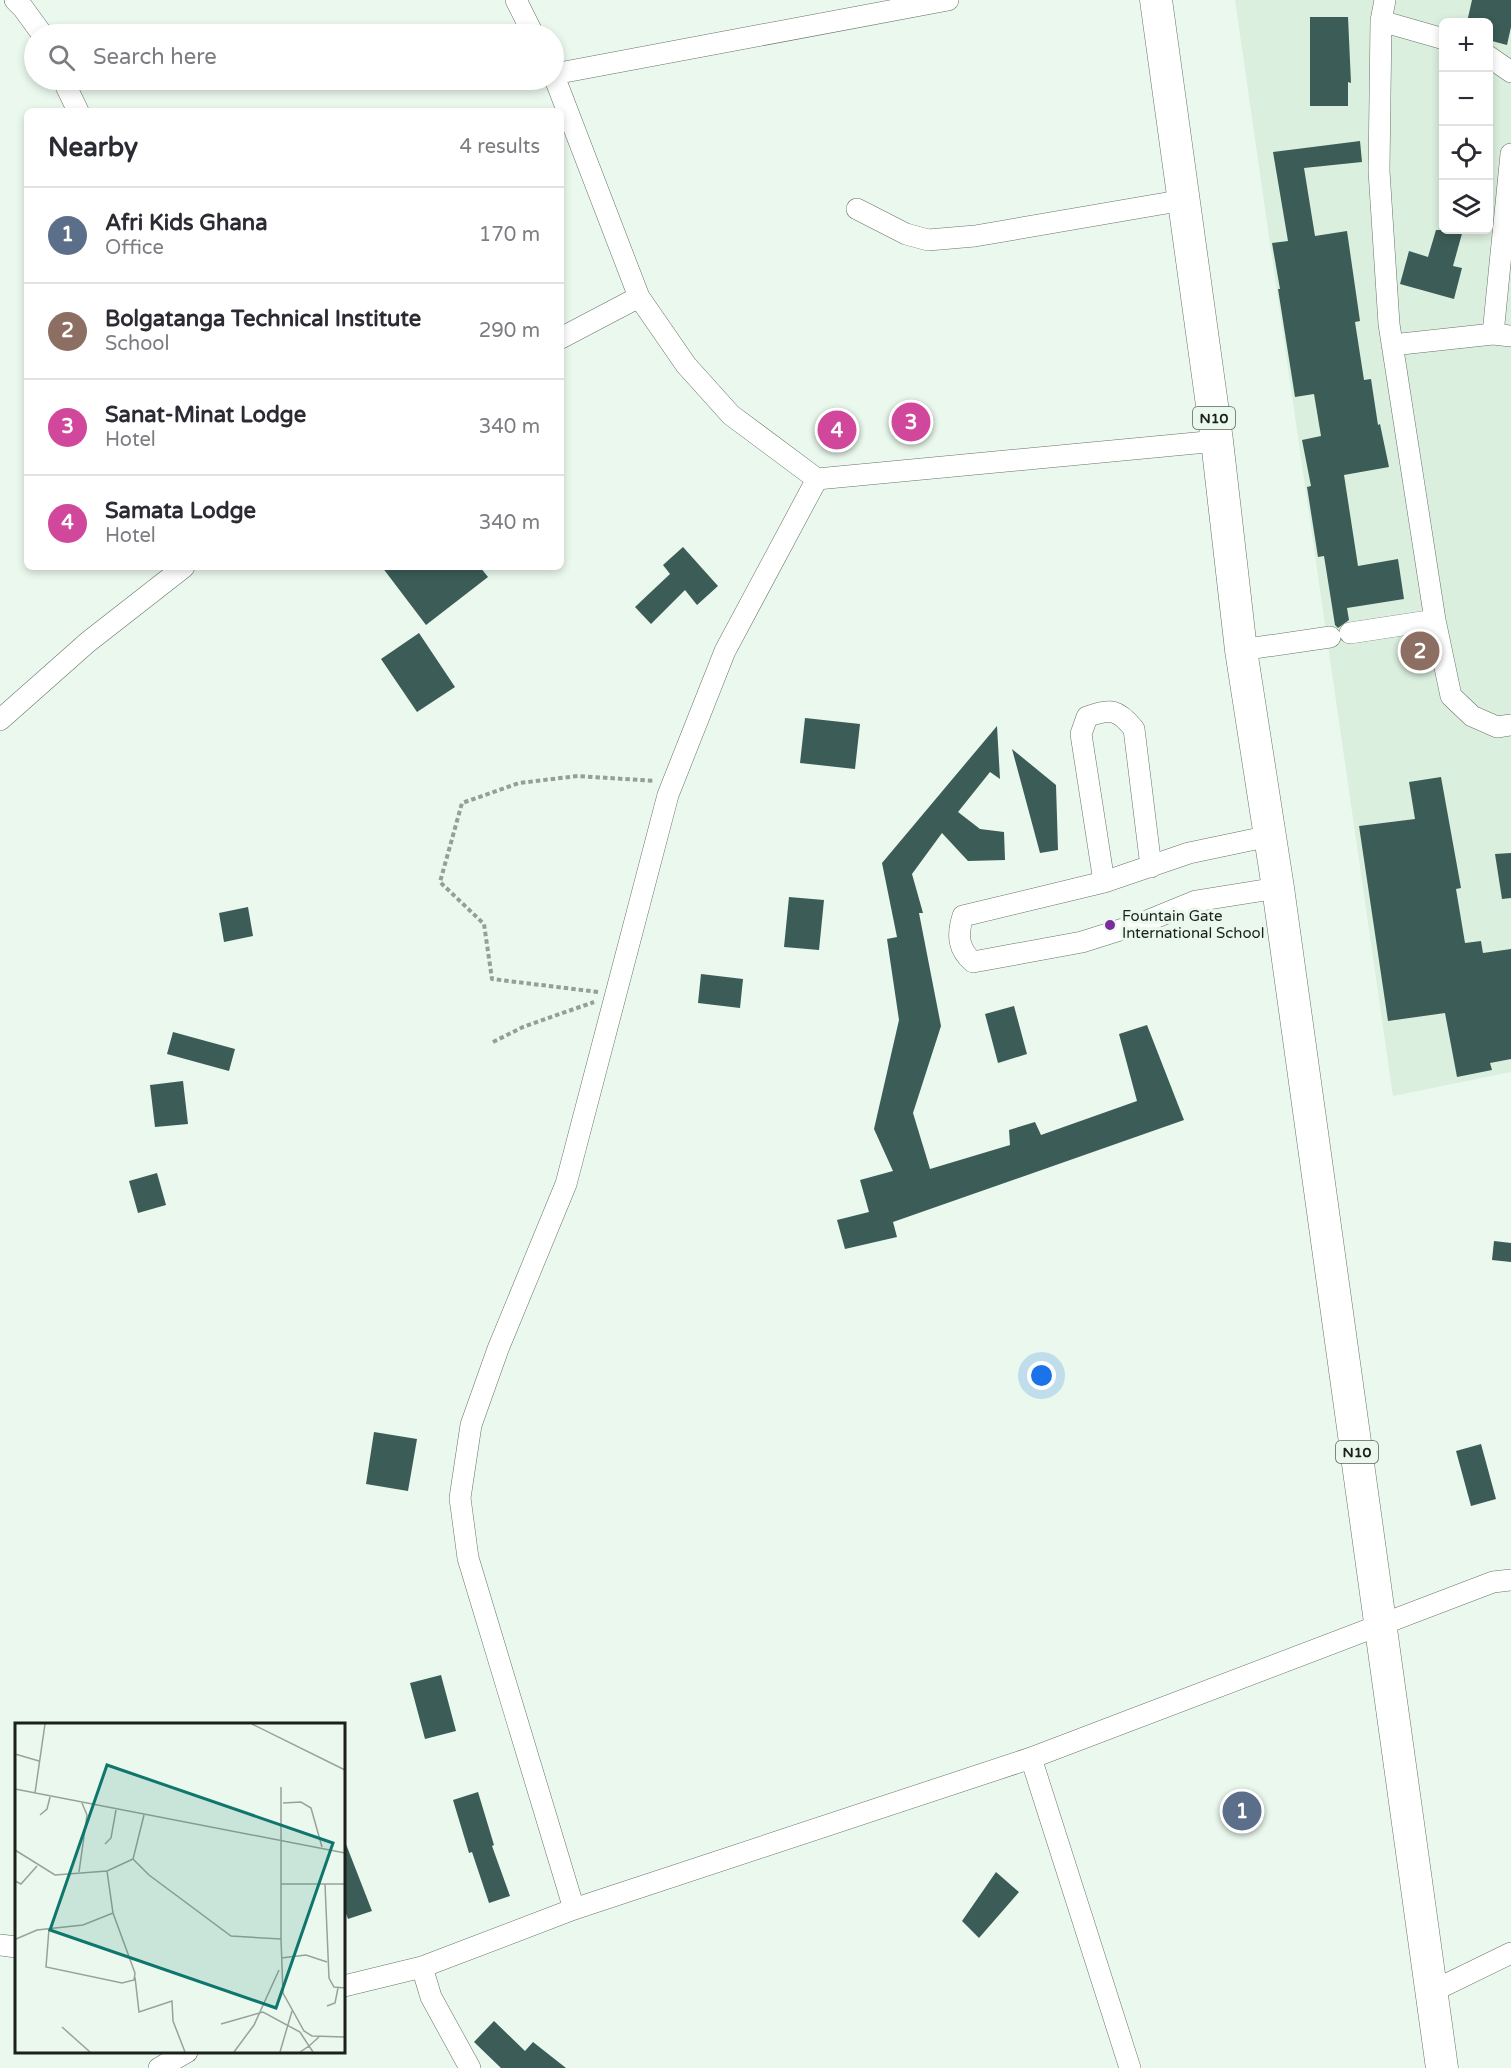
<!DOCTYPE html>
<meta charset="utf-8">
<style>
:root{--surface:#fff;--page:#f7f7f7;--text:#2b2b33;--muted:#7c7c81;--line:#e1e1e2;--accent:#0b8043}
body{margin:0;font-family:"Varela Round",sans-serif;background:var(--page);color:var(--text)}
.controls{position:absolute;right:18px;top:18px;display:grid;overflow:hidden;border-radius:9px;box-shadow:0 3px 9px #0003}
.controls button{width:54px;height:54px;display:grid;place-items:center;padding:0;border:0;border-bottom:2px solid var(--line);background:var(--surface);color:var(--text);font:30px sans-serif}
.you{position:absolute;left:1042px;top:1376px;width:21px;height:21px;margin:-15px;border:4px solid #fff;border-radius:50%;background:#1a73e8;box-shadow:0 0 0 9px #1a73e833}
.badge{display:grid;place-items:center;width:39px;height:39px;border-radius:50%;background:var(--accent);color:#fff;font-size:20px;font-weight:700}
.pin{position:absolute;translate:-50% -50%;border:3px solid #fff;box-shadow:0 2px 6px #0006}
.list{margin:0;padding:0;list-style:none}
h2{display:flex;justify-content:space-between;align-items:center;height:78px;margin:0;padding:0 24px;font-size:26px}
h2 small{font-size:20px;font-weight:400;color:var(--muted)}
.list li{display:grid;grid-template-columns:39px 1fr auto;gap:18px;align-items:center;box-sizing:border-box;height:96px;padding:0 24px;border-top:2px solid var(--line)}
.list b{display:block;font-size:22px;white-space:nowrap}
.list p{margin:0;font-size:20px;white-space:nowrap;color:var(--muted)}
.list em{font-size:20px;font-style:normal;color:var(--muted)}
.icon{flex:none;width:33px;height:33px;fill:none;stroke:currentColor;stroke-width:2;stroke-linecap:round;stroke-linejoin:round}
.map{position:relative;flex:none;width:1511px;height:2068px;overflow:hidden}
.search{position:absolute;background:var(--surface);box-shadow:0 3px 9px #0003;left:24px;top:24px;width:540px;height:66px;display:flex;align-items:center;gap:15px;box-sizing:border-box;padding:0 21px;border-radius:33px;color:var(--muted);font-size:22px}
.panel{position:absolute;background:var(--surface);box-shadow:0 3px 9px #0003;left:24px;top:108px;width:540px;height:462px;border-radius:9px}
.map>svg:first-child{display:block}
.built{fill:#dbefde;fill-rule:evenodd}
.building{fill:#3b5c57}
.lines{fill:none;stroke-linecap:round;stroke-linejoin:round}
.minor-casing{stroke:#677369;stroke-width:22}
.highway-casing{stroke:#677369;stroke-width:33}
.path{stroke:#959f98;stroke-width:4;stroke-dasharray:4.5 3;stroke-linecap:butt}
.minor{stroke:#fff;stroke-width:21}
.highway{stroke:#fff;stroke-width:32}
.poi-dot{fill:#7b2c9d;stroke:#eaf8ed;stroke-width:2}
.labels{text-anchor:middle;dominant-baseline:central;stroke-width:6;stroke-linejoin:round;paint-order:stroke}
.shield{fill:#eaf8ed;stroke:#5a615b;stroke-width:1.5}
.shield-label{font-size:14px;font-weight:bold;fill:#1c201d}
.poi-label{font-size:15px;fill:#1c201d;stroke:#eaf8ed;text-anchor:start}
.inset-road{fill:none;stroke:#98a29a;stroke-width:1.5}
.view{fill:#0f766e;fill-opacity:0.15;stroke:#0f766e;stroke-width:3}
.inset-edge{fill:none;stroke:#1c201d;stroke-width:3}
</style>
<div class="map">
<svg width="1511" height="2068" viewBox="0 0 1511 2068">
<rect width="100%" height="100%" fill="#eaf8ed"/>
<path class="built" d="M1235 0H1511V1072L1393 1096ZM1444 22H1488V230H1444Z"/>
<path class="building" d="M1472 0H1511V27L1507 45 1488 40V22H1467Z
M1310 17H1348L1351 83 1348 82V106H1310Z
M1360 141 1362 162 1304 168 1315 236 1347 231 1360 321 1355 322 1364 380 1371 379 1378 425 1380 424 1389 467 1344 475 1358 566 1398 559 1404 599 1347 608 1349 620 1338 628 1335 625 1324 556 1318 557 1307 487 1311 486 1302 440 1321 436 1314 394 1295 397 1278 289H1280L1272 243 1288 241 1273 152Z
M1436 230H1463L1453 266 1462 268 1454 299 1400 284 1409 251 1428 257Z
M683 547 718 586 697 605 685 590 651 624 635 607 670 574 663 565Z
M382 567H480L488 577 426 625Z
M419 633 455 687 417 712 381 659Z
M805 718 860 724 855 769 800 763Z
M997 726 1000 779 990 772 958 812 980 829 1004 832 1005 860 968 861 942 833 912 874 923 913H919L941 1026 913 1113 930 1169 1010 1145 1009 1130 1035 1122 1041 1135 1137 1101 1119 1034 1147 1025 1184 1120 893 1222 897 1237 845 1249 837 1220 869 1212 860 1180 893 1171 874 1129 899 1020 887 939 897 937 882 863Z
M1012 749 1056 785 1058 850 1040 853Z
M1441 777 1461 888 1456 889 1465 943 1481 941 1483 953 1511 949V1059L1490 1063 1492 1070 1457 1077 1445 1013 1388 1021 1359 826 1415 819 1409 782Z
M1511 853V898L1502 899 1495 854Z
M789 897 824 900 819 950 784 947Z
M248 907 253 936 224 942 219 913Z
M701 974 743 979 740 1008 698 1003Z
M1014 1006 1027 1054 998 1063 985 1014Z
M173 1032 235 1049 229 1071 167 1054Z
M183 1081 188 1124 155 1127 150 1085Z
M157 1173 166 1205 138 1213 129 1181Z
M1494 1241 1511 1243V1262L1492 1260Z
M374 1432 417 1439 408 1491 366 1484Z
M1481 1444 1496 1499 1471 1506 1456 1451Z
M441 1675 456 1731 425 1739 410 1683Z
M478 1792 494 1845 492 1846 510 1896 489 1903 472 1852 469 1853 453 1800Z
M344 1839 372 1911 348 1919 344 1908Z
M996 1872 1019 1892 979 1938 962 1921Z
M494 2021 525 2051 533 2042 566 2068H501L474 2042Z"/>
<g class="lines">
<g class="minor-casing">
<path id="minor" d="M15 0 23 8 42 34
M516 0 533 34
M1385 0 1381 21 1379 171 1389 324 1435 620 1451 696 1472 716 1497 727 1511 725
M1381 21 1444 39
M1488 56 1511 72
M554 74 948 0
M554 76 639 297 686 365 731 415 817 479
M63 80 78 111
M857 209 906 234 928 240 975 236 1184 200
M1493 334 1511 154
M561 338 639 297
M1392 345 1493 334 1511 336
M1217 441 817 479 725 651 668 795 566 1184 498 1349 471 1425 460 1498 468 1558 574 1909 1031 1758 1493 1582 1511 1580
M1350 633 1435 620
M1241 650 1330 637
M0 720 88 642 184 567
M1270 836 1189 853 1104 882 963 916C957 935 958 949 973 962L1082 942 1142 923 1196 901 1278 888
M1104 882 1081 734 1087 717C1110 708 1118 709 1134 729L1151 867
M1031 1758 1130 2068
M0 1945 16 1947
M422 1967 431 1997 470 2068
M344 1986 422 1967 574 1909
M1431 1992 1511 1953
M159 2068 187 2052"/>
</g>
<g class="highway-casing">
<path id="highway" d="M1156 0 1217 441 1241 650 1278 888 1442 2068"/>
</g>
<path class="path" d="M598 992 492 979 484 924 440 882 462 803 519 783 578 776 655 781
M493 1042 523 1027 594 1002"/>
<use href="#minor" class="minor"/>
<use href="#highway" class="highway"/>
</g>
<circle class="poi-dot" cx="1110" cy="925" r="6"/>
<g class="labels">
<g class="shield">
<rect x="1193" y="407" width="42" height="22" rx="4.5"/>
<rect x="1336" y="1441" width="42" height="22" rx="4.5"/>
</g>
<g class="shield-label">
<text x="1214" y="418">N10</text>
<text x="1357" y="1452">N10</text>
</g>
<g class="poi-label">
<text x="1122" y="916">Fountain Gate<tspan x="1122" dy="17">International School</tspan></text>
</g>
</g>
<g transform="translate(15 1723)">
<rect width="330" height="330" fill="#eaf8ed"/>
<path class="inset-road" d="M237 1 330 47M0 31 24 38M0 66 330 130M20 70 30 1M268 80 286 79 296 85 307 124M25 92 32 86 35 74M129 92 118 136 134 152 216 213 266 216V64M90 121 96 115 101 87M0 127 40 152 92 148 118 136M64 149 72 92 67 80M0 158 6 161 22 143M266 161H330M310 161 314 255 319 264 330 265M34 206 31 244 107 260 119 257 120 250 98 190 92 148M1 216 22 207 68 202 98 190M266 216 268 270 289 308 297 313 330 314M266 235 291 232 312 239M120 254 124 289 157 278 158 298 170 329M312 283 320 280 323 265M206 301 248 289 285 309 294 323 285 329M47 304 75 329M219 329 239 302 264 247M265 329 277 288M298 329 294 323 304 314"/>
<path class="view" d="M92 42 318 120 261 285 35 207Z"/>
<rect width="330" height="330" class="inset-edge"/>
</g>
</svg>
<div class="controls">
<button>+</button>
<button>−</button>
<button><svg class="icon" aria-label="locate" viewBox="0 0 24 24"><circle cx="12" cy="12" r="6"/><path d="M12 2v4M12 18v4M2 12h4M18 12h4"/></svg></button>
<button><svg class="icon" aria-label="layers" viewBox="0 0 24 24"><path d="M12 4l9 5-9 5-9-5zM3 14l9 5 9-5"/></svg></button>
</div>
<div class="you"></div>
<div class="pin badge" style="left:1242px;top:1811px;background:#5c6f8a">1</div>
<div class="pin badge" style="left:1420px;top:651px;background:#8d6e63">2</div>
<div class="pin badge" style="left:911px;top:422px;background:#d1479c">3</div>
<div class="pin badge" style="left:837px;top:430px;background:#d1479c">4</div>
<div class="search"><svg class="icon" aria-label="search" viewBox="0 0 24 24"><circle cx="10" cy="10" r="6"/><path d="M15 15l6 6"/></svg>Search here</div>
<section class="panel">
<h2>Nearby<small>4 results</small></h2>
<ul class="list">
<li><span class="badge" style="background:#5c6f8a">1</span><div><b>Afri Kids Ghana</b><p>Office</p></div><em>170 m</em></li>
<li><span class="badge" style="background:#8d6e63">2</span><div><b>Bolgatanga Technical Institute</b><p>School</p></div><em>290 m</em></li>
<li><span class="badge" style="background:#d1479c">3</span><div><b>Sanat-Minat Lodge</b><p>Hotel</p></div><em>340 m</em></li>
<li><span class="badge" style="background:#d1479c">4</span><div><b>Samata Lodge</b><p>Hotel</p></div><em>340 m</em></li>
</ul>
</section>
</div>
